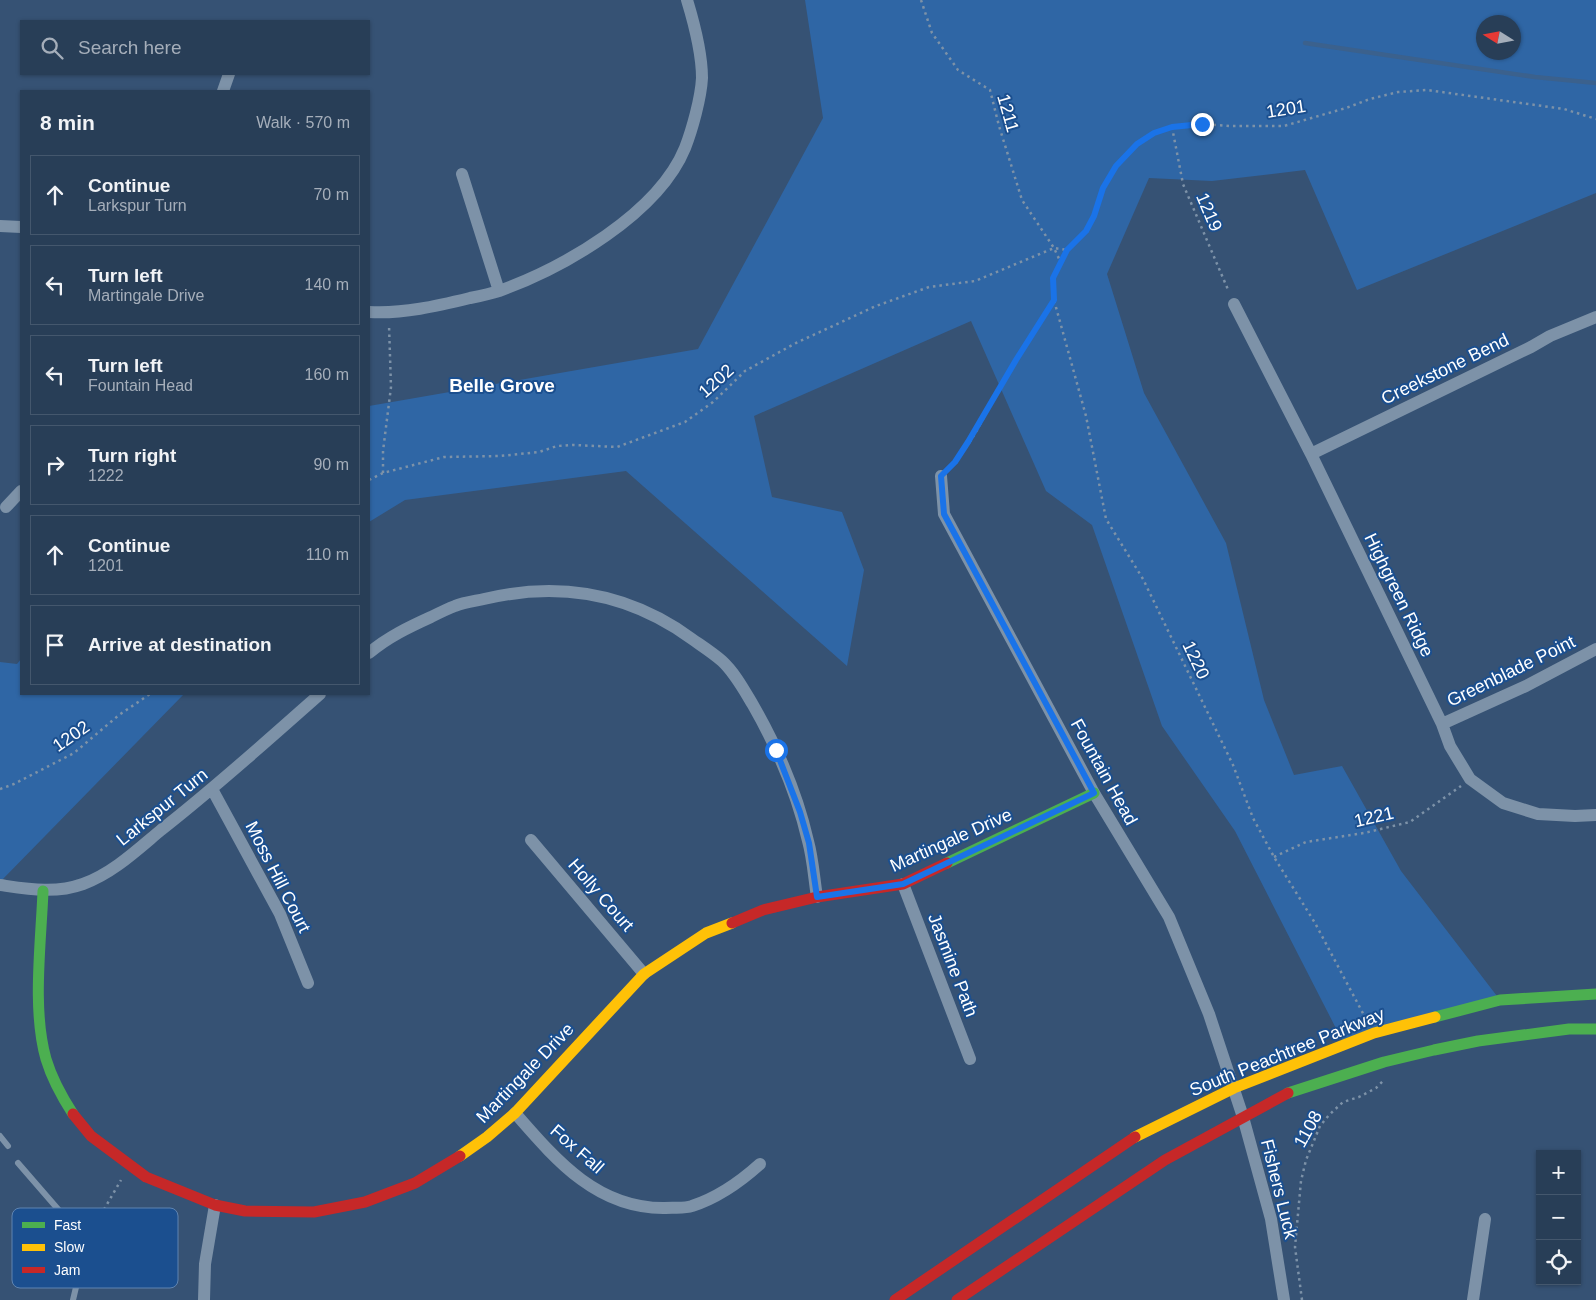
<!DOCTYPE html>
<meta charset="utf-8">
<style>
:root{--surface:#283e57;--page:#344961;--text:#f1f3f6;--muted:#a5aeba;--line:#44576d}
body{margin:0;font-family:Helvetica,sans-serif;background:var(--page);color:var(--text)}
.controls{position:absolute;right:15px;bottom:15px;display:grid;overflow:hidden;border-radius:0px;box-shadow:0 1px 4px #0004}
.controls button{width:45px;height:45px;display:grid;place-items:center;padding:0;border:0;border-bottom:1px solid var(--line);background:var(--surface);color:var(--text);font:25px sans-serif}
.compass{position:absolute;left:1476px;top:15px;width:45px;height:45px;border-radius:50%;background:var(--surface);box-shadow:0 1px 4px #0004;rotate:281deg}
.stop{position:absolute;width:15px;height:15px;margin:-11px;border:4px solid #1a73e8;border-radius:50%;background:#fff}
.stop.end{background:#1a73e8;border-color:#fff;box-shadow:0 1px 5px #0008}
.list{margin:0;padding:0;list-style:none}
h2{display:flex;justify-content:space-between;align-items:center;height:65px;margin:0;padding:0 20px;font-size:21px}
h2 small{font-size:16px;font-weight:400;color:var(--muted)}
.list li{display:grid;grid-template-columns:32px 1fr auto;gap:15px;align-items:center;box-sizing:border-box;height:80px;margin:0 10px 10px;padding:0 10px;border:1px solid var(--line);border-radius:0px}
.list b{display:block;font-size:19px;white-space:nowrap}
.list p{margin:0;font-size:16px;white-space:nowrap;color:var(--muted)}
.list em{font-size:16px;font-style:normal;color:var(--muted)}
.icon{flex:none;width:28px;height:28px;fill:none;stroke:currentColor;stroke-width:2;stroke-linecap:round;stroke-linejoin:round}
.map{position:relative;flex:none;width:1596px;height:1300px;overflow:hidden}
.search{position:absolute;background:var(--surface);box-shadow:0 1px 4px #0004;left:20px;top:20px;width:350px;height:55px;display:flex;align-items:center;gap:12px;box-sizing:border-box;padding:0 18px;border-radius:0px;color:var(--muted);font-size:19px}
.panel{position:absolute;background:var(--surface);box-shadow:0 1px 4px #0004;left:20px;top:90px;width:350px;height:605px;border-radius:0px}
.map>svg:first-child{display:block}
.green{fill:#2f66a5;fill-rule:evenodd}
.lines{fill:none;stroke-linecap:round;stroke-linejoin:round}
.stream{stroke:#3b618d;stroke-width:4.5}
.path{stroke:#7d92a8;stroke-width:2.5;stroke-dasharray:2.5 4;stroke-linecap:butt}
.lane{stroke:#7d92a8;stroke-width:6}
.street{stroke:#7d92a8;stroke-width:12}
.fast{stroke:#4caf50;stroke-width:11}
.slow{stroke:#ffc107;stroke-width:11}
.jam{stroke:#c62828;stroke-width:11}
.route{stroke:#1a73e8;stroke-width:6}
.labels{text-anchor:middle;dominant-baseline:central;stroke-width:4;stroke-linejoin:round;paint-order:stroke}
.street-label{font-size:18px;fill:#fff;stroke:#1b4f8f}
.neighbourhood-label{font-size:19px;font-weight:bold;fill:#fff;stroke:#1b4f8f}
.key{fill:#1b4f8f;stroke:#5f84b1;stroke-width:1}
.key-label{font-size:14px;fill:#fff}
</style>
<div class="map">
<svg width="1596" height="1300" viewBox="0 0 1596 1300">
<rect width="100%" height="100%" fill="#365274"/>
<path class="green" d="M805 0H1596V193L1357 290 1305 170 1212 181 1149 178 1107 274 1144 393 1226 543 1264 700 1294 775 1342 766 1401 871 1500 1000 1344 1044 1235 831 1162 726 1092 525 1046 491 971 321 754 416 772 497 842 512 864 570 847 666 626 471 405 500 369 522V406L698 349 823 118ZM1484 22H1514V52H1484Z
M21 659V694H184L0 882V662L17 664Z"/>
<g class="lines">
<path class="stream" d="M1305 43 1535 77 1596 83"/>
<path class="path" d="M921 0 932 33 958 70 990 90 999 126 1022 200 1054 248 1061 263
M1172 127 1183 184 1229 292
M949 468C970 448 983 418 997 393 1015 362 1034 332 1053 301
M383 473V451L391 387 389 325
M369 480 383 473 444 457 500 456 539 452 557 446 574 445 617 447 685 422 713 402 745 371 796 343 876 306 929 287 975 281 1054 248 1067 250
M0 789 14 784 74 753 119 715 150 694
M1274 857 1306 842 1364 833 1410 822 1461 786
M1366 1019 1315 923 1274 857 1253 818 1233 765 1143 579 1106 519 1086 416 1054 300 1053 278 1067 250 1086 231 1094 215 1103 188 1116 166 1137 145 1154 133 1172 127 1202 124 1229 126H1284L1346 108 1370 99 1398 92 1427 90 1564 109 1596 119
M91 1232 121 1180
M1302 1300 1295 1247 1301 1181 1306 1160 1320 1126 1329 1115 1343 1102 1359 1097 1376 1088 1383 1081"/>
<path class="lane" d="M0 1136 8 1146
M18 1163 83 1238 89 1246 81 1266 73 1300"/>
<path class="street" d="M223 91 229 74
M462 174 499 291
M0 226 21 227
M1234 304 1311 454 1442 724 1450 746 1470 779 1503 803 1538 814 1575 816 1596 815
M369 312C403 314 437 306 470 298 480 296 490 294 499 291 563 268 658 214 685 148 692 130 701 98 702 78 702 54 694 23 687 0
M1311 454 1531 347 1550 336 1596 317
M941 476 944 514 1094 793 1169 917 1209 1014 1243 1117 1271 1219 1284 1300
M6 507 21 491
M369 653C388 637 409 627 431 617 439 613 447 609 455 606 464 602 475 601 484 599 560 581 629 593 692 639 702 646 713 653 722 661 735 673 744 690 753 705 777 747 797 793 808 841 813 859 814 878 817 897
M1442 724 1526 686 1596 649
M212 789 280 914 308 983
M531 840 644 974
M903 884 970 1059
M0 885C28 889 55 894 83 884 113 873 137 850 161 830 216 787 268 740 320 694
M515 1113C556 1160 597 1209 665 1208 673 1207 684 1209 692 1206 717 1198 740 1182 760 1164
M204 1300 205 1264 215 1205
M1473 1300 1485 1219"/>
<path class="fast" d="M947 863 1094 793
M43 891C41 943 32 1010 46 1059 52 1079 62 1097 73 1114
M1435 1017 1500 1000 1596 994
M1288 1093 1384 1062 1434 1050 1478 1041 1569 1029H1596"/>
<path class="slow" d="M1135 1137 1234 1088 1374 1033 1435 1017
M460 1156 487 1137 515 1113 644 974 706 933 732 923"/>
<path class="jam" d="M732 923 763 910 817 897 903 884 947 863
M73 1114 91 1136 146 1177 215 1205 245 1211 314 1212 365 1202 415 1183 460 1156
M895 1300 1135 1137
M957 1300 1165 1160 1288 1093"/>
</g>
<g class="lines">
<path class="route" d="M776 750 800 812 809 843 817 897 903 884 1094 793 944 514 941 476 955 462 968 442 1016 360 1054 300 1053 278 1067 250 1086 231 1094 216 1103 188 1116 166 1137 144 1154 133 1172 127 1202 124"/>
</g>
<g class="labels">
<g class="street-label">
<text transform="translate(1286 109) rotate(-9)">1201</text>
<text transform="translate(1008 113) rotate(74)">1211</text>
<text transform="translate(1209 212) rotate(67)">1219</text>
<text transform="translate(1445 369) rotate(-26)">Creekstone Bend</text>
<text transform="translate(716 381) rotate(-42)">1202</text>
<text transform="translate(1399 595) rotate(64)">Highgreen Ridge</text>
<text transform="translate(1196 660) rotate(65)">1220</text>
<text transform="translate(1511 671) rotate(-26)">Greenblade Point</text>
<text transform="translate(71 736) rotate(-35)">1202</text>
<text transform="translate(1104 772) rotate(61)">Fountain Head</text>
<text transform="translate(162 807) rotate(-39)">Larkspur Turn</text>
<text transform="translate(1374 817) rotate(-13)">1221</text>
<text transform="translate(951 840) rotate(-24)">Martingale Drive</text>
<text transform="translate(278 877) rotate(63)">Moss Hill Court</text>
<text transform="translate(601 895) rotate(49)">Holly Court</text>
<text transform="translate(953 965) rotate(69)">Jasmine Path</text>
<text transform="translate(1287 1052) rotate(-22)">South Peachtree Parkway</text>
<text transform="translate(525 1073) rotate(-46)">Martingale Drive</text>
<text transform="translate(1308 1129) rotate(-61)">1108</text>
<text transform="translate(577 1149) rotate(41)">Fox Fall</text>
<text transform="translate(1279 1189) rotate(76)">Fishers Luck</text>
</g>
<g class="neighbourhood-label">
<text x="502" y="385">Belle Grove</text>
</g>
</g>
<rect x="12" y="1208" width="166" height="80" rx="8" class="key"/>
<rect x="22" y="1222" width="23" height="6" fill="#4caf50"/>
<rect x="22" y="1244" width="23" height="7" fill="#ffc107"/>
<rect x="22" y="1267" width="23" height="6" fill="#c62828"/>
<g class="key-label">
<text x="54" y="1230">Fast</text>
<text x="54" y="1252">Slow</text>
<text x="54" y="1275">Jam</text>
</g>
</svg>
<div class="controls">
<button>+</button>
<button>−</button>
<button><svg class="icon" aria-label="locate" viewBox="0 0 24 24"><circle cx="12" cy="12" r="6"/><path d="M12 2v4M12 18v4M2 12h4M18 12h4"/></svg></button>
</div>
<svg class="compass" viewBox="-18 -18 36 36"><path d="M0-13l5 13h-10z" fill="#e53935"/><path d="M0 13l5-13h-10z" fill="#a5aeba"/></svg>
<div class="stop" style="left:776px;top:750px"></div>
<div class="stop end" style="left:1202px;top:124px"></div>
<div class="search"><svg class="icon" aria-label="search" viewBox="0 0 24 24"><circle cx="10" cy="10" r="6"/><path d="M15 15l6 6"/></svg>Search here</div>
<section class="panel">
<h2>8 min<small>Walk · 570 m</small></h2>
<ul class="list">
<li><svg class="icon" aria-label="ahead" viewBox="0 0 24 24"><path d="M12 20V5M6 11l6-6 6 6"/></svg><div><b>Continue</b><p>Larkspur Turn</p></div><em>70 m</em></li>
<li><svg class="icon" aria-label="left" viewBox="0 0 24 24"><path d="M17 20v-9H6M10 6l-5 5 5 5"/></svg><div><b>Turn left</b><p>Martingale Drive</p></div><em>140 m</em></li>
<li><svg class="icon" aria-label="left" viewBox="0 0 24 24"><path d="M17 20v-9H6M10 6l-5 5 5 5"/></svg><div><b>Turn left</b><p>Fountain Head</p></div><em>160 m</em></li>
<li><svg class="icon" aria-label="right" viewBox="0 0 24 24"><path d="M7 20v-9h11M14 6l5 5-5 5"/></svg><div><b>Turn right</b><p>1222</p></div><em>90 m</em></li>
<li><svg class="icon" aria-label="ahead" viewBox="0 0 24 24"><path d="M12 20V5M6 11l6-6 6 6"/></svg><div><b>Continue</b><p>1201</p></div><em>110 m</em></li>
<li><svg class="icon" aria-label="arrive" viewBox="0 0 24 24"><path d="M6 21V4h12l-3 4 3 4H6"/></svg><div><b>Arrive at destination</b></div></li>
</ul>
</section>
</div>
